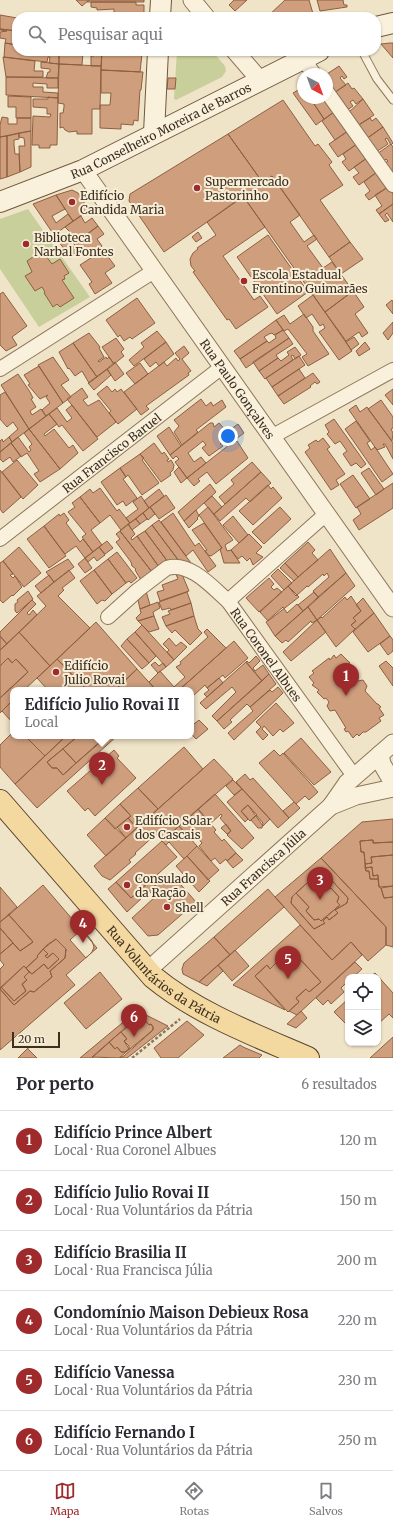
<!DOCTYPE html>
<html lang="pt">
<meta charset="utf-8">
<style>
:root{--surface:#fff;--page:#f2f2f3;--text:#2b2b33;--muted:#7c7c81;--line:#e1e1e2;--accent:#9e2a2b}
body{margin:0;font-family:Merriweather,serif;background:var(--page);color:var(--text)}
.controls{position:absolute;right:12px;bottom:12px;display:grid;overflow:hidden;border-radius:8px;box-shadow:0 1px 3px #0004}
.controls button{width:36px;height:36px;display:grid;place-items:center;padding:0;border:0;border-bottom:1px solid var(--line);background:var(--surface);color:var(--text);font:20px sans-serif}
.compass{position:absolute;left:297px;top:68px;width:36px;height:36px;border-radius:50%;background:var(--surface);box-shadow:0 1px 3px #0004;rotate:139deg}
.scale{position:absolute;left:12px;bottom:10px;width:48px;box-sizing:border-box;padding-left:4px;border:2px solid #3d2e20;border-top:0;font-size:11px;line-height:14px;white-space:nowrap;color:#3d2e20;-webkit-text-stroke:3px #f7eed8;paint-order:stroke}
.you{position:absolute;left:228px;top:436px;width:14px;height:14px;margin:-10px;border:3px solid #fff;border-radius:50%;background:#1a73e8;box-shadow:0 0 0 6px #1a73e833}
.badge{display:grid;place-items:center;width:26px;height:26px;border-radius:50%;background:var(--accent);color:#fff;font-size:13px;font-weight:700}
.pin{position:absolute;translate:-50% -33px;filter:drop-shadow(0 1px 2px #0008)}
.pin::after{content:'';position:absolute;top:21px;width:14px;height:12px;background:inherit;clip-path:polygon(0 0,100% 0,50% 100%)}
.popup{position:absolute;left:10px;top:687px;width:184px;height:52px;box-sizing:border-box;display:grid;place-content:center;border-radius:8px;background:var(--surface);filter:drop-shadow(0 1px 3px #0005);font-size:13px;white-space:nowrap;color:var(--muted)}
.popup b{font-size:15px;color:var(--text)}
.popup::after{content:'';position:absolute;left:50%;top:100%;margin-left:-8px;border:8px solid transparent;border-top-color:var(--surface)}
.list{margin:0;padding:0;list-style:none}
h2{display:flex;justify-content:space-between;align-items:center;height:52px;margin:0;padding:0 16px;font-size:17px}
h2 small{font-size:13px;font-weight:400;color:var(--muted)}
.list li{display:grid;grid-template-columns:26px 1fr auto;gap:12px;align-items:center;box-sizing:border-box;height:60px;padding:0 16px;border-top:1px solid var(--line)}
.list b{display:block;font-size:15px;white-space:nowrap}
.list p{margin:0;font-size:13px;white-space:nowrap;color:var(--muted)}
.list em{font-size:13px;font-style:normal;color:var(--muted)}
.icon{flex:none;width:22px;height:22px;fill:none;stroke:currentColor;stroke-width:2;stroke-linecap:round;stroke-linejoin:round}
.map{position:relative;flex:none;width:393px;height:1058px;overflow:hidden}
.search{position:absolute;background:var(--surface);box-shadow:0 1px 3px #0004;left:12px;right:12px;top:12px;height:44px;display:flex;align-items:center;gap:10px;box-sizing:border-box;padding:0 14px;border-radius:16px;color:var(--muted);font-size:15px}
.sheet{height:412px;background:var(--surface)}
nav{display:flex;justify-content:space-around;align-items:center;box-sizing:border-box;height:56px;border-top:1px solid var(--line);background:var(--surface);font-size:11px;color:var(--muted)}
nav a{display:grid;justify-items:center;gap:2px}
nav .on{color:var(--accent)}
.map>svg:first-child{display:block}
.green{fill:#c9cf9b}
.building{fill:#cf9f7d;stroke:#8d5f41;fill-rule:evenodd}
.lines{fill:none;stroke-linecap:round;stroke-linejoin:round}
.service-casing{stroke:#8d765c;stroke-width:9}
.minor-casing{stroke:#8d765c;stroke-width:16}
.tertiary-casing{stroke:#8d765c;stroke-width:19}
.secondary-casing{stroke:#6f573f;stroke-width:22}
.primary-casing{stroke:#5b4430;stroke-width:24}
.path{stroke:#8d765c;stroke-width:2.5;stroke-dasharray:3 2;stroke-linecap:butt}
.service{stroke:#faf1dc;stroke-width:7}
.minor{stroke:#faf1dc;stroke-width:14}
.tertiary{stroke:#faf1dc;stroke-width:17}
.secondary{stroke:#faf1dc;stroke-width:20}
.primary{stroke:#f3d9a0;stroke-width:22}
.poi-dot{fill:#9e2a2b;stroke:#f7eed8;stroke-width:1.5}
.labels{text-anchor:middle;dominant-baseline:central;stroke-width:4;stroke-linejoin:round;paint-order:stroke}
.street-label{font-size:12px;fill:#3d2e20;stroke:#f7eed8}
.poi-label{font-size:12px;fill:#3d2e20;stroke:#f7eed8;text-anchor:start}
</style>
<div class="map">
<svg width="393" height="1058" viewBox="0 0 393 1058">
<rect width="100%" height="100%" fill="#f0e4c8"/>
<path class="green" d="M177 51H212L225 66 226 71 222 77 176 100 174 99Z
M28 209 90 297 39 327 0 269V219Z"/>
<path class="building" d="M76 0H89L82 6Z
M89 0H144V2H87Z
M234 0H247L235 11 229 5Z
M285 0H309L314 17H267Z
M317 0H343L344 5H347V7L320 11Z
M91 2H136V5H144V14L114 13V9L97 10V8L91 7Z
M114 13 144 14V17H114Z
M0 15 17 18V31L0 29Z
M0 29 17 31V45L5 43 6 39 0 38V32L7 31 0 30Z
M5 43 17 45V51H59V64L49 63 50 57H48L47 62 4 57Z
M390 43H393V58L381 44Z
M59 51 83 52 82 65 59 64Z
M94 51H102L101 66H91V56H94Z
M102 51H120L142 54 140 72 101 70Z
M3 57 35 61 34 71H43V77H6Z
M41 62 59 64 58 78H46L48 72H50V69L41 68Z
M59 64 101 66 100 109H92V134H77V131L69 132 65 130 63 127 60 128V113H63L64 107V104L58 103Z
M339 66 347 77 344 79 342 76 340 78 346 85 334 93 327 83V74Z
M101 70 143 72 141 90H140L138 121 134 120 133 125 121 124V129L100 128V105H110L111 93H101Z
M6 77 58 78V88H47V84L33 83V87H43V92L58 93V98L6 95Z
M168 78H176L175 89H167Z
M348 83 352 89 354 88 363 99 356 104 353 100 350 102 353 106 346 111 334 93Z
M302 88 303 98H310L324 119 316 125 293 93Z
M8 96 31 97V118H16V107H8Z
M48 97 58 98 57 145H50V148H39V145H32L33 116 50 117 51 114H47V108L33 107V99H48Z
M310 98H324L334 112 324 119Z
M363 99 374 115 357 126 348 113Z
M283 100 315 146 318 144 332 162 329 165 343 185 320 200 350 242 329 257 272 176 263 183 228 134Z
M334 112 348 131 335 140 322 121Z
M2 117 8 118V124H17V118H31V131L0 137V125Z
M370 118 372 121 376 118 383 127 366 139 357 126Z
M383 127 393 143 391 145 387 138 385 139 388 144 376 152 366 139Z
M31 131V167L20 172 19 146H25L24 138 19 137V133Z
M348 131 357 144 338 157 329 144Z
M19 133V139L14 140V145L15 154H19L20 172 7 177V136Z
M228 134 263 183 164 252 129 201 130 194Z
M7 136V177L0 179V137Z
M357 144 367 158 349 171 342 162 346 159 343 154Z
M391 144 393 147V176L384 164 388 161 386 159 383 162 377 154Z
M367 158 377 172 359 185 353 177 359 173 354 167Z
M377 172 388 187 369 200 365 195 370 191 364 182Z
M272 176 300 215 290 222 304 242 314 235 317 239 307 246 323 268 332 262 353 291 325 312 243 196Z
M388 187 393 194V204L379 214 376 210 382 206 375 195Z
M72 190 78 193 89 210 73 221 56 195Z
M56 195 65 209 52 216 56 223 68 214 73 221 54 235 33 204Z
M243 196 265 227 223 256 254 300 260 296 268 307 236 329 229 319 227 320 193 272 195 271 191 266 190 259 193 253 198 249 197 248 216 235 207 222Z
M393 204V222L387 213 385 215 389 220 385 222 379 214Z
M81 216 85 223 92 218 98 226 74 244 67 234 70 232 65 227Z
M98 226 104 234 97 239 102 246 87 256 83 251 81 253 74 244Z
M198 232 202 238 196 242 192 237Z
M268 235 308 292 277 314 237 257Z
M67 237 72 245 65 250 59 242Z
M350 242 363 259 341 274 329 257Z
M72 245 77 252 70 258 65 250Z
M103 250 115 266 105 273 112 283 95 294 89 284 92 282 80 265Z
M42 251 52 264 60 259 69 273 64 276 65 279 62 280 74 298 60 307 57 304 53 307 44 293 45 292 42 287 35 291 25 276 32 272 27 261Z
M353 291 364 307 355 314 368 333 362 337 359 332 346 341 325 312Z
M3 292 27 326 12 337 17 345 6 351 0 345V294Z
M313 295 352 351 339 360 319 332 325 328 323 324 320 326 312 314 306 318 298 306Z
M137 298 155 323 132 339 130 337 124 341 120 335 118 337 106 320Z
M392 300 393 302V314L386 305Z
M304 314 313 327V331L329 354 308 366 302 357 307 354 288 329 284 331 276 320 284 315 290 324Z
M276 320 283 330 274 335 272 333 269 334 264 337 267 341 240 359 234 351Z
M393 322V333L388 340 383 333Z
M283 330 289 338 246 368 240 359 267 341 269 343 276 338 275 335Z
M157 331 166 342 134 366 129 360 144 347 141 343Z
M89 333 100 347 99 348 104 357 98 361 99 362 106 357 107 359 109 357 114 364 97 377 73 343Z
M354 337 359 344 351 350 346 342Z
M116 338 124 349 121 352 124 356 114 364 102 347Z
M289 338 293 344 276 355 278 358 259 371 253 362Z
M166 342 174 354 159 366 156 362 150 367 144 359Z
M365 342 370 349 359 356 356 351Z
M73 343 97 377 89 383 82 371 75 376 69 368 68 369 59 352Z
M184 346 189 353 182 359 191 371 188 373 189 375 146 406 149 409 141 415 124 392 164 362 167 366 176 358 178 361 180 359 175 353Z
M295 347 301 355 295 359 293 355 291 356 293 360 265 379 259 371 278 358 281 361 289 355 287 352Z
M299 356 305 365 272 387 266 378Z
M53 357 69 380 61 385 71 397 63 403 38 365Z
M115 362 124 374 115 381 107 369Z
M140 363 148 374 135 384 126 373Z
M39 366 63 403 46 416 42 410 50 403 46 397 48 395 40 399 28 385 30 384 24 375Z
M107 369 111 375 94 390 88 383Z
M299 369 305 378 278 396 272 387Z
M313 373 320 382 317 384 315 382 310 386 311 387 284 404 278 396Z
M18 374 30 392 33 398 31 399 36 407 30 411 32 415 41 409 46 416 29 429 1 385Z
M107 386 112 392 115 389 117 392 121 389 137 409 118 424 109 413 111 411 97 394Z
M82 388 88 397 83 400 88 406 99 400 116 422 97 437 67 399Z
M393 389V405L385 395Z
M5 392 29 429 12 442 9 437 18 429 13 422 7 427 0 419V395Z
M201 399 206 406 211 402 213 406 222 400 226 407 196 430 198 432 182 445 174 432 179 426 174 420Z
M381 400 393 417V428L391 429 393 433 392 441 368 409Z
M72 405 98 439 83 451 62 425 59 427 49 414 57 408 67 422 72 418 66 410Z
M356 405 360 412 367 407 393 443V459L385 444H383L385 447 377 450 349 410Z
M49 414 57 424 44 434 45 436 54 429 69 448 73 445 78 453 60 469 29 429Z
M334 419 366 464 361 468 356 463 351 466 343 454 347 451 340 441 335 444 327 434 329 432 325 425Z
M356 421 370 441 367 443 371 450 375 447 393 474 382 482 345 429Z
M210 423H213L214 427 219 423 227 432 238 424 244 433 232 442 229 437 220 444 223 446 209 456 202 448 206 445 203 441 188 453 194 462 201 457 206 463 187 478 175 462 179 459 176 456 173 459 170 455Z
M169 427 181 446 170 455 157 436Z
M29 429 60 469 40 482 34 474 39 471 27 453 21 457 11 443 18 437 29 452 31 450 29 447 32 444 24 433Z
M9 437 12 442 0 452V441L2 439 3 442Z
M323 438 330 447 327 449 345 474 336 480 339 485 331 490 305 452 310 448 308 445 316 440 318 442Z
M237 441 248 458 216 484 207 472 198 479 200 481 194 486 187 478 229 445 230 446Z
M11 443 21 456 13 462 10 457 3 462 0 459V452Z
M154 443 162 454 164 452 169 459 167 460 168 462 171 460 174 465 173 470 170 473 171 475 161 482 140 454Z
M140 454 144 458 142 460 159 483 142 495 128 475 126 477 120 468Z
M17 460 38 485 23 499 2 472Z
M252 462 261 472 225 504 219 497 234 484 231 480Z
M179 467 187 478 181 483 174 472Z
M120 468 126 477 123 479 137 498 126 506 123 501 117 505 101 482Z
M369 468 384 489 376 495 361 473Z
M0 470 21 497 3 513 0 509Z
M261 472 271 483 250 502 246 498 220 521 214 514Z
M353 475 370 499 356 508 340 484Z
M393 483V508L359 530 353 520 361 514 357 507Z
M210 484 216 492 184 521 178 512Z
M268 485 271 489 273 487 282 498 253 525 239 511Z
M100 488 117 511 119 509 130 523 121 530 110 515 100 523 80 497 90 489 93 493Z
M159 489 164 496 149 508 144 501Z
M166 495 175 508 159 519 150 507Z
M141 496 149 508 130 523 126 518 138 509 133 502Z
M212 496 222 507 214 514 204 503Z
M80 497 100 523 91 530 102 545 93 552 82 537 86 534 68 512 75 507 72 503Z
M150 507 155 514 148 520 143 513Z
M208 507 233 540 225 545 227 551 231 550 240 563H224L220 549 222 548 199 515Z
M280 507 291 519 264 544 252 532Z
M196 510 199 516 197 518 198 519 189 528 184 521Z
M64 513 69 520 66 523 80 542 83 539 93 552 85 558 76 546 65 554 44 526 59 514 60 516Z
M143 513 147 519 140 524 136 519Z
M173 513 195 546 199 543 216 566 208 572 193 550 186 556 161 522Z
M233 516 248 535 239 543 223 525Z
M136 519 140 524 132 530 128 524Z
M159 520 191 563 190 565 179 561 152 525Z
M204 523 222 548 211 556 208 555 205 551 207 550 192 530Z
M128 524 135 534 131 538 132 540 137 536 159 567 152 572 120 531Z
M152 525 179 561 168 562 145 531Z
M44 526 66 556 49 568 27 539Z
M120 531 152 572 141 580 135 570 136 569 132 566 131 562 116 542 120 539 116 534Z
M145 531 168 562 159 567 137 536Z
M249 534 262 547 256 553 263 557 253 565 250 558 247 561 242 556 238 559 231 550Z
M107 541 113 548 105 554 99 547Z
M308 542 315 550 312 553 318 560 298 577 285 563Z
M19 547 41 573 24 587 3 561Z
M99 547 105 555 97 561 94 557 88 562 85 558Z
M330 549 346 573 318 597 313 591 329 577 327 573 324 576 323 574 308 587 307 586 296 596 288 586Z
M117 552 137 578 131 583 129 581 126 583 108 559Z
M85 558 92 568 85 573 78 564Z
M68 559 74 567 54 582 46 572Z
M108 559 126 583 112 594 94 570Z
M3 561 13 574 10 575 13 578 15 576 22 587 13 596 12 595 3 603 0 600V563Z
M285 563 298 577 294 581 280 568Z
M278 569 292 583 284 590 271 576Z
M69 570 75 578 62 588 64 590 58 596 90 628 50 666 19 632 46 606 37 596Z
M94 570 112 594 105 601 102 600 97 604 80 581Z
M175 572H181L189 591 160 601 157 592 164 590 162 585 178 579Z
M346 573 355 586 317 620 308 607Z
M49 575 54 582 41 593 35 586Z
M269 578 274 584 271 587 274 590 277 588 282 592 259 612 246 598Z
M288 586 299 597 268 621 260 612Z
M28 591 33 599 17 613 15 611V604L18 602 17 600Z
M146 591 150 605 140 609 138 600Z
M187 592 191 603 171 610 170 608 162 610 159 602Z
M314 592 318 597 303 611 298 605Z
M351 596 361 611 353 618 356 621 351 625 355 629 336 647 317 620 321 617 322 618 345 597 347 600Z
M363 598 374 613 355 629 351 625 356 621 353 618 361 611 356 605Z
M32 600 36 604 27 613 29 615 33 610 37 615 7 644 0 636V632Z
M158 602 160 608 153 612 154 616 138 621 136 618 141 613 140 609Z
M191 603 194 616 166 626 162 617 170 614 168 611Z
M297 604 303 611 275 636 266 622 283 607 287 613Z
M308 607 317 620 312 623 311 621 288 642 286 640 282 643 275 636Z
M374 613 390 636 368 652 353 632Z
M154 616 159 629 149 632 138 621Z
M194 616 198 629 202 633 190 645 175 630 172 633 166 626Z
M317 620 326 632 291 661 283 652Z
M96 622 137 669 115 690H87L57 659Z
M142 625 174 660 166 667 135 632Z
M207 629 226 648 179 690H156L149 682 160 671 174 687 185 677 176 667 181 664 180 662 208 637 204 632Z
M19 632 50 666 24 690H13V700L0 713V698L28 672 16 659 12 663 8 658 0 666V650Z
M135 632 156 656 149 663 127 639Z
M0 636 7 644 0 650Z
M390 636 393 640V651L388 655 380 644Z
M169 638 176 646 181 642 187 647 174 660 167 652 169 650 163 644Z
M127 639 149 663 142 669 121 646Z
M234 641 248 658 225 678 223 675 207 688 205 685 193 696 191 690H179Z
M341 654 350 663 348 664 357 676 355 677 358 681 363 680 367 686 365 691 377 704H378L381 707 379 708 384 715 379 718 381 721 366 732H363L359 736 357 734 353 738 348 731 346 732 344 729 346 728 335 710 330 711 327 706 329 702 326 698 324 699 317 692 319 690 312 685 314 683 309 677 314 673 312 671 329 658 330 660 334 655 336 658Z
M256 656 260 661 253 668 255 671 263 665 269 674 262 681 246 662 247 661 249 663Z
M8 658 12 663 16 659 28 672 0 698V666Z
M57 659 87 690H48L37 678Z
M386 661 393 668V686L379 666Z
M155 662 159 666 163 663 166 667 158 673 151 665Z
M246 662 262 681 217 721 212 716 236 692 232 687 206 709 200 703Z
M137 669 156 690H115Z
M269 674 276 684 250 707 247 704 230 720 232 722 224 729 217 721Z
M219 678 223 683 207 697 204 694 209 690 207 688Z
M278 687 283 693 234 740 228 733 253 711 250 707 270 690 272 692Z
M13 700V723L2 711Z
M276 703 294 723 283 732 280 729 273 736 264 726 262 729 268 735 263 740 256 732 261 727 256 722Z
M199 720 208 729 196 739 191 734V721L194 724Z
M13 732V736H25L45 756 15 784 0 767V745Z
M25 736H65V737L45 756Z
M78 736 47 762 52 768H57L63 775 106 736H117L37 808 15 784 66 736Z
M78 736H98L102 741 76 763 63 749Z
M301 738 331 772 314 785 284 753Z
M184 747 203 769 158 809 138 788Z
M63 749 76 763 63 775 57 768H52L47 762Z
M114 750 119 756 117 758 136 778 95 816 88 808 85 811 67 791Z
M274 750 280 756 283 753 318 792 309 800 305 796 296 804 259 763Z
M214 759 233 779 162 841 156 834 135 853 136 854 129 860 131 862 110 880 102 876 94 866Z
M245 774 250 780 253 778 289 818 278 828 236 782Z
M233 780 242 789 234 795 226 786Z
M138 788 158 809 137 828 128 818 131 816 120 804Z
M242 789 270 819 263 826 248 805 241 811 248 819 245 822 227 802Z
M215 794 254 838 242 849 227 835 231 831 220 818 222 816 221 814 210 824 198 809Z
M294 802 300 808 289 818 283 811Z
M120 804 131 816 115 829 105 818Z
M248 805 257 815 250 821 241 811Z
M198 809 216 830 214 832 222 841 224 839 236 853 227 861 226 859 220 864 215 858 211 861 199 846 202 843 191 830 186 834 179 826Z
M256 815 263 823 262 828H258L251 820Z
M105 818 126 838 106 856 87 835Z
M128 818 137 828 126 838 117 827Z
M393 819V842L373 843V840L360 841 361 852H364L366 871H369L370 879H378L379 887 381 888 384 898 393 897V947L386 945V927L321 858 362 822Z
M226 824 231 831 227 834 221 828Z
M179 826 186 834 183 837 186 841 189 837 197 846 184 859 169 842 166 845 162 841Z
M373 840V843L393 842V855L371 857 372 863 365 864 364 852H361L360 841Z
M162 841 177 857 131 898 116 882Z
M197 846 219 870 208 880 187 856Z
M236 853 243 860 233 868 227 861Z
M393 855V886L379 887 378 875 373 876 372 867 365 868V864L372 863 371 857Z
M187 856 210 881 199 892 176 866Z
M321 858 386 927V945L368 961 351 942 332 960 275 897ZM324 872 348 898 347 903 335 910 338 913 329 920 327 917 323 921 325 923 314 929 291 903 292 897 296 893 318 873Z
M372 867 373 876 378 875V879H370L369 871H366L365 868Z
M324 872 348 898 347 903 335 910 338 913 329 920 327 917 323 921 325 923 314 929 291 903 292 897 296 893 309 907 306 911 314 920 319 919 321 921 340 905 337 902 339 897 331 888 326 890 314 877Z
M167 874 173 881 175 878 196 902 158 935 148 936 132 918 155 897 149 891Z
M157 875 161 880 127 912 108 889 116 882 131 898Z
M314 877 326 890 331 888 339 897 337 902 340 905 321 921 319 919 314 920 306 911 309 907 296 893Z
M43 885 97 948 66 975 75 985 0 1050V989L14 1005 30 991 34 992 52 977 50 971 65 958 66 949 56 939 47 945 37 956 38 957 26 968 24 966 0 989V969L4 965 0 960V954L13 943 20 951 33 942 9 915Z
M393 886V897L384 898 381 888Z
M0 887 17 907 0 922Z
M268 889 284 907 230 955 214 937Z
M9 915 33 942 20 951 0 928V922Z
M300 925 332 960 351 942 362 955 297 1015 289 1011 299 1002 296 998 306 989 309 992 321 982 288 946 276 957 279 960 270 969 267 965 255 976 285 1010 233 985Z
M0 928 13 943 0 954Z
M82 929 92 941 94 947 92 952 86 958 70 940Z
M214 937 230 955 199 982 183 974 182 969 184 963Z
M56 939 66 949 65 958 50 971 52 977 34 992 30 991 14 1005 0 989 1 987 14 1001 26 991 22 984 27 980 24 977 29 972 32 974 44 964 48 969 59 959 53 953 47 958 45 956 48 954 43 949Z
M288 946 321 982 309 992 306 989 296 998 299 1002 288 1012 255 976 267 965 270 969 279 960 276 957Z
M43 949 48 954 45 956 47 958 53 953 59 959 48 969 44 964 32 974 26 968 38 957 37 956Z
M235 950 249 966 232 981 218 965Z
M355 962 362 969 353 977H348V981L341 988 344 992 331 1004 328 1000 323 1005 316 998Z
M218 965 223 971 207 986 199 982Z
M24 966 29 972 24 977 27 980 22 984 26 991 14 1001 1 987Z
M100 972 122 999 86 1029 64 1003Z
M375 973 393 993V1018L389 1014 378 1024V977H370Z
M348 999V1026L334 1012Z
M139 1009 144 1014 168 1026 127 1058H119L153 1030V1027L151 1024 149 1025 141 1016 127 1026 92 1058H80Z
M301 1011 307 1018 296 1028 287 1024Z
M141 1016 149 1025 151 1024 153 1027V1030L124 1056 119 1058 92 1057 109 1042 115 1049 117 1047 121 1052H125L129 1049 124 1041 127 1039 121 1032Z
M187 1021 204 1035 178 1058H161L154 1048Z
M121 1032 127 1039 124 1041 129 1046V1049L125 1052H121L117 1047 115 1049 109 1042Z
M393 1037V1058H370Z
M240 1045 243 1047 262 1055 259 1058H223Z
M28 1048V1049L37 1058H18Z"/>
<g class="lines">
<g class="service-casing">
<path id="service" d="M362 51 377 79 393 100"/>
</g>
<g class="minor-casing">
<g id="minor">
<path d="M303 59 314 74"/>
<path d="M327 92 393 185"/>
<path d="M0 369 154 271"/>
<path d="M273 436 393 370"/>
<path id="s1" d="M326 514 228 601 354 776"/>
<path id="s2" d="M0 539 222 367"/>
<path d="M108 617 138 590 167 568C190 561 213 588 228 601"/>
</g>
</g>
<g class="tertiary-casing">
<g id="tertiary">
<path d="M192 0 206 17"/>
<path d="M235 51 259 79"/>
<path id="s3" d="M83 170 393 608"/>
<path d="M380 754 382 764 393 783"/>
<path d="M331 806 347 783 393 743"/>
<path id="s4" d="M147 971 331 806 356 796 393 788"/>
</g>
</g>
<g class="secondary-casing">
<g id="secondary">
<path d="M160 17 161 0"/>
<path d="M376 27 393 23"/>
<path d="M154 133 158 51"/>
<path id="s5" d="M0 202 83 170 319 51"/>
</g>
</g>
<g class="primary-casing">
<g id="primary">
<path id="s6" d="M0 801 153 977C198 1014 255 1035 308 1058"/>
</g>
</g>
<path class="path" d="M132 1058 180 1019"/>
<use href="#service" class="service"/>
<use href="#minor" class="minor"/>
<use href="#tertiary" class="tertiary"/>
<use href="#secondary" class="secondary"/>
<use href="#primary" class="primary"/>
</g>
<g class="poi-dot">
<circle cx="197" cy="188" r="4"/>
<circle cx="72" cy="202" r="4"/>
<circle cx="26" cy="244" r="4"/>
<circle cx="244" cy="281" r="4"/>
<circle cx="56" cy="672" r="4"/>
<circle cx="127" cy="827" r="4"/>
<circle cx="127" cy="885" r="4"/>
<circle cx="167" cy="907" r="4"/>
</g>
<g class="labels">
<g class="street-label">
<text stroke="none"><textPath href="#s5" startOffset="176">Rua Conselheiro Moreira de Barros</textPath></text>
<text stroke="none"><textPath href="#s3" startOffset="268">Rua Paulo Gonçalves</textPath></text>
<text stroke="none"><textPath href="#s2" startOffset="141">Rua Francisco Baruel</textPath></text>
<text stroke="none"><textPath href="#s1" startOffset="197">Rua Coronel Albues</textPath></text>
<text stroke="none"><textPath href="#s4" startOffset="156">Rua Francisca Júlia</textPath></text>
<text stroke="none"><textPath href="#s6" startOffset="240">Rua Voluntários da Pátria</textPath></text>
</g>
<g class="poi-label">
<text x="205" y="181">Supermercado<tspan x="205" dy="14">Pastorinho</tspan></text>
<text x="80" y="195">Edifício<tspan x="80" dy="14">Candida Maria</tspan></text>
<text x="34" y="237">Biblioteca<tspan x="34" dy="14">Narbal Fontes</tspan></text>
<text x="252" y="274">Escola Estadual<tspan x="252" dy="14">Frontino Guimarães</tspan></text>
<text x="64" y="665">Edifício<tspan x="64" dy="14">Julio Rovai</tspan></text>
<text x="135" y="820">Edifício Solar<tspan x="135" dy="14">dos Cascais</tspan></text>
<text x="135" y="878">Consulado<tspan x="135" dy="14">da Ração</tspan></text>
<text x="175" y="907">Shell</text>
</g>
</g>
</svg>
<div class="controls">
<button><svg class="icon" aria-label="locate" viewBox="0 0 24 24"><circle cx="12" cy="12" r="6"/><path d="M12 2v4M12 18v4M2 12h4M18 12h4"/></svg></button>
<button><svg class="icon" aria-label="layers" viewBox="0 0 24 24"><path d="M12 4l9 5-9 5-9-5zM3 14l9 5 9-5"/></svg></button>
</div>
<svg class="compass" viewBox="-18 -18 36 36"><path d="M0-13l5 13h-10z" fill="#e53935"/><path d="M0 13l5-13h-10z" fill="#7c7c81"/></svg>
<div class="scale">20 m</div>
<div class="you"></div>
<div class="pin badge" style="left:346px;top:696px">1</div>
<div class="pin badge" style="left:102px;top:785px">2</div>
<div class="popup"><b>Edifício Julio Rovai II</b>Local</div>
<div class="pin badge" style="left:320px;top:900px">3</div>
<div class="pin badge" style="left:83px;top:943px">4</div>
<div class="pin badge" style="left:288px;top:979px">5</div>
<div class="pin badge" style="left:134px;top:1037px">6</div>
<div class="search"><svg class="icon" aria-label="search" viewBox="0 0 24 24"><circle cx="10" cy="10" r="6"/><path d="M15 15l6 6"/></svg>Pesquisar aqui</div>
</div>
<section class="sheet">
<h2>Por perto<small>6 resultados</small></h2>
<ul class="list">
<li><span class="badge">1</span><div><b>Edifício Prince Albert</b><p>Local · Rua Coronel Albues</p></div><em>120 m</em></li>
<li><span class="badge">2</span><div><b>Edifício Julio Rovai II</b><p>Local · Rua Voluntários da Pátria</p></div><em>150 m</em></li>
<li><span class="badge">3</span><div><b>Edifício Brasilia II</b><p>Local · Rua Francisca Júlia</p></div><em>200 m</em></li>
<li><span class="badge">4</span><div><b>Condomínio Maison Debieux Rosa</b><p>Local · Rua Voluntários da Pátria</p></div><em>220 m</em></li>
<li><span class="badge">5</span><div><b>Edifício Vanessa</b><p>Local · Rua Voluntários da Pátria</p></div><em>230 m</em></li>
<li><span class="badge">6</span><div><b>Edifício Fernando I</b><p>Local · Rua Voluntários da Pátria</p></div><em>250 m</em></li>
</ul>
</section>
<nav>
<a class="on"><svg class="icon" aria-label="map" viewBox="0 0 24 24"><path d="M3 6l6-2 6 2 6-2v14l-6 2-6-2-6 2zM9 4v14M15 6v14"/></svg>Mapa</a>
<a><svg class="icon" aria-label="directions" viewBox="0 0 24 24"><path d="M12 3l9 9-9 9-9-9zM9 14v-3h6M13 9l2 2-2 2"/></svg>Rotas</a>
<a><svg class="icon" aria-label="saved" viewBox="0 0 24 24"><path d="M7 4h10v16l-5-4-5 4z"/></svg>Salvos</a>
</nav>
